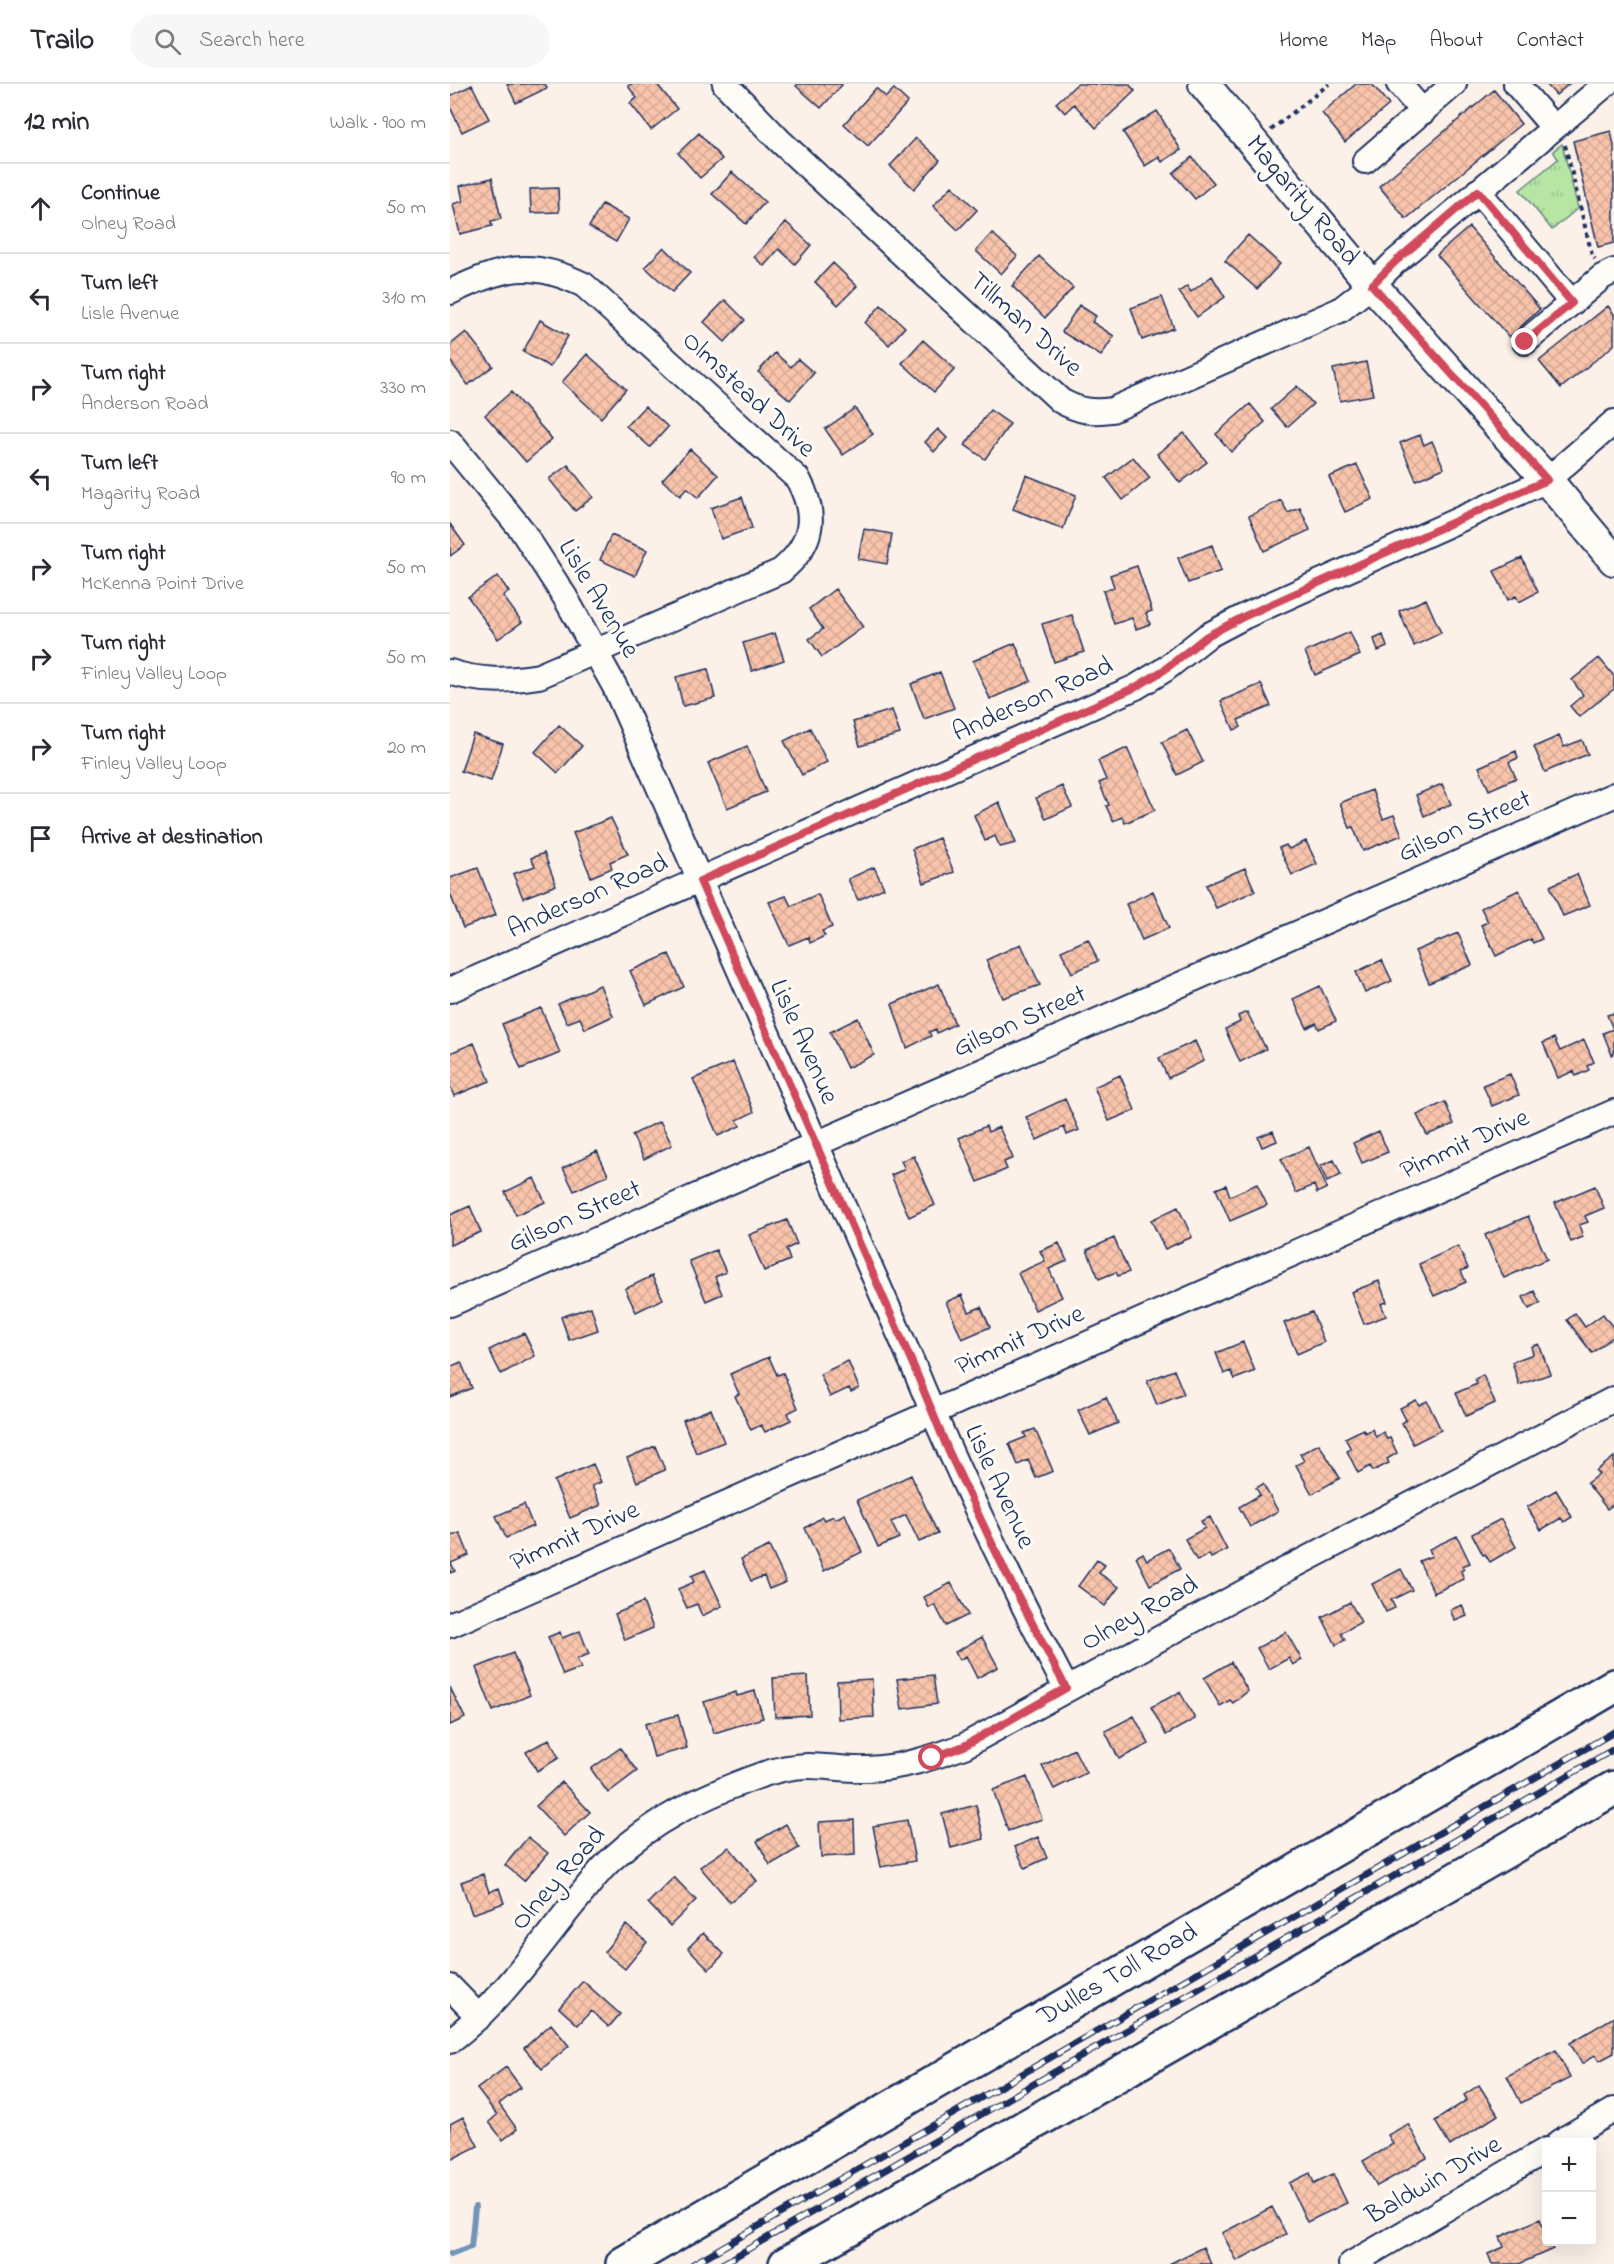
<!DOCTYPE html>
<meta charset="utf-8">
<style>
:root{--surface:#fff;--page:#f7f7f7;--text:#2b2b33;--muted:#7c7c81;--line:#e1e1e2}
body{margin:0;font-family:"Indie Flower",sans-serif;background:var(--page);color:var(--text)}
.controls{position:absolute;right:18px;bottom:18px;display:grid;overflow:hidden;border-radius:6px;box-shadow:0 6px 24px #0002}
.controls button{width:54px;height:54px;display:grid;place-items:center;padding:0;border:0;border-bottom:2px solid var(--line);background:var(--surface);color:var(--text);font:30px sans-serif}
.stop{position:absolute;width:18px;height:18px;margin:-14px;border:4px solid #d1495b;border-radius:50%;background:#fff}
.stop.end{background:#d1495b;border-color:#fff;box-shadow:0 2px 6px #0008}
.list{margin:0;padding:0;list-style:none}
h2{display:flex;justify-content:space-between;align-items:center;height:78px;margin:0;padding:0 24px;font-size:26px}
h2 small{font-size:20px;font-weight:400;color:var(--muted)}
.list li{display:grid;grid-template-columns:39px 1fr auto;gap:18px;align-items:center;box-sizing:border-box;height:90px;padding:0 24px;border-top:2px solid var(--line)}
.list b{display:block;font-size:22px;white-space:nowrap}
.list p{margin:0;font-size:20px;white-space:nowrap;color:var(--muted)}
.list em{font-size:20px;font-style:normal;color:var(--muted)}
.icon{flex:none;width:33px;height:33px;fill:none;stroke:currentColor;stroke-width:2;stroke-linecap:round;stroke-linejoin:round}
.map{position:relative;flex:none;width:1164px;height:2180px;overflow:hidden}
header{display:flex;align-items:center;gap:36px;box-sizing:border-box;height:84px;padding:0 30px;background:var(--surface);border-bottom:2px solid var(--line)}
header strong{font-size:28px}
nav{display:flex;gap:33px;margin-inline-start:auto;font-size:21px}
.search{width:420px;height:54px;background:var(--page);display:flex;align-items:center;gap:15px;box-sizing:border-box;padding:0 21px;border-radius:33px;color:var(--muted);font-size:22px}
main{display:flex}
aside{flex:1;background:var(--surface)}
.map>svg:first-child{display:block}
.grass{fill:url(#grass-tufts);stroke:#698a81;stroke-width:1.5}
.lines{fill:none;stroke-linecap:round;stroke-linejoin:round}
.stream{stroke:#7194b9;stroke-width:6}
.building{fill:url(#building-cross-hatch);stroke:#1b2f5e;stroke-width:1.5}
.minor-casing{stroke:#1b2f5e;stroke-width:28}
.major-casing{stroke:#1b2f5e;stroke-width:34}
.highway-casing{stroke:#1b2f5e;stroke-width:38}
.path{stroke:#1b2f5e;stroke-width:4;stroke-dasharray:4.5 4.5;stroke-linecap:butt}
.minor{stroke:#fdfcf7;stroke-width:24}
.major{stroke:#fdfcf7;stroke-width:30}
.highway{stroke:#fdfcf7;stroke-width:33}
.rail-casing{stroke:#1b2f5e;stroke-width:7}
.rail{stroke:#fdfcf7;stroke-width:4.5;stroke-dasharray:14;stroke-linecap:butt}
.route{stroke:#d1495b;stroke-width:8}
.labels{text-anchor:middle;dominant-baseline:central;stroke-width:6;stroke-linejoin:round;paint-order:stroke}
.street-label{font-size:27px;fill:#1b2f5e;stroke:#fdfcf7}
</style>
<header>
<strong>Trailo</strong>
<div class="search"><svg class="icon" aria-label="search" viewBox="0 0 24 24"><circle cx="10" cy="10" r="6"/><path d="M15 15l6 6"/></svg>Search here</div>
<nav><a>Home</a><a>Map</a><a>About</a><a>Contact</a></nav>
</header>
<main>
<aside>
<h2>12 min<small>Walk · 900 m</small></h2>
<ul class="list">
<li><svg class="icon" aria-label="ahead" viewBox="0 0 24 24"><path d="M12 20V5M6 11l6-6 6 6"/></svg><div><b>Continue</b><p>Olney Road</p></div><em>50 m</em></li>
<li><svg class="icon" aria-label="left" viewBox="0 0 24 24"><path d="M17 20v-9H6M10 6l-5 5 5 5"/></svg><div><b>Turn left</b><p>Lisle Avenue</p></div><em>310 m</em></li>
<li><svg class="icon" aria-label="right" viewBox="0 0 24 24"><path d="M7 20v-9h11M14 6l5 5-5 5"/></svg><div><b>Turn right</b><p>Anderson Road</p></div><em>330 m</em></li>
<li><svg class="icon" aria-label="left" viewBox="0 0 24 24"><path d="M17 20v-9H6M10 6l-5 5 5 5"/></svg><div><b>Turn left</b><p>Magarity Road</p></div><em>90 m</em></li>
<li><svg class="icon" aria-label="right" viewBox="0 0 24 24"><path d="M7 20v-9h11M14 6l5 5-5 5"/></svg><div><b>Turn right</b><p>McKenna Point Drive</p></div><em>50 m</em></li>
<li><svg class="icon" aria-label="right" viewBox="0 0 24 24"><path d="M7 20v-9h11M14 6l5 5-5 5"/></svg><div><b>Turn right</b><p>Finley Valley Loop</p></div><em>50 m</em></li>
<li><svg class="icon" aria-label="right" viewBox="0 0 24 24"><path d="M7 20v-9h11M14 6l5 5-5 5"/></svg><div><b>Turn right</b><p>Finley Valley Loop</p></div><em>20 m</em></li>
<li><svg class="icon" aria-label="arrive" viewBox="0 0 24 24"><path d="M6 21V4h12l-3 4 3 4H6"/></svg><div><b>Arrive at destination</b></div></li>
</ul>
</aside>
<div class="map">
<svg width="1164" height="2180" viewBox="0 0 1164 2180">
<defs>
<pattern id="grass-tufts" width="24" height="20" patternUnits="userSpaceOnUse" patternTransform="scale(1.5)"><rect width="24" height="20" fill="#b7e5a4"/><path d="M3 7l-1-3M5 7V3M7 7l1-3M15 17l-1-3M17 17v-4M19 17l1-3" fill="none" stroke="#9dc590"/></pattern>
<pattern id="building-cross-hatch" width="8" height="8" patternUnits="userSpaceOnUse" patternTransform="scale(1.5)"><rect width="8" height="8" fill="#f9c4ab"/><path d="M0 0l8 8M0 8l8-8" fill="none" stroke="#d5a996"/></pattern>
</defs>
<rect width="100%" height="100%" fill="#fcf1e8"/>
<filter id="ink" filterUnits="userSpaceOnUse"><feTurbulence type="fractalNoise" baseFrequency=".0167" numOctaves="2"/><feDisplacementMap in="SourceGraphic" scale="12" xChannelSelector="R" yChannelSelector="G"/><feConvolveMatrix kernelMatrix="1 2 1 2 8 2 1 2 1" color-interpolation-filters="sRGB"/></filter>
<g filter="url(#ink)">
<path class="grass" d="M1112 60 1128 124 1102 146 1070 106 1108 75 1103 67Z"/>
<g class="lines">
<path class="stream" d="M0 2170 21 2163 25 2123"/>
</g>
<path class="building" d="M57 0H95L97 4 66 19Z
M181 0H207L227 25 201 46 180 19 187 14 178 2Z
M348 0H390L392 1 371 24 346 2Z
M627 0H679L685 7 646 44 624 20 615 29 606 19Z
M906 0H922L939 21 895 58 872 29Z
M1096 0H1119L1106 11Z
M22 1 39 35 12 48 0 23V12Z
M426 4 436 13 444 5 458 18 418 62 394 40Z
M1044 6 1071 40 956 135 929 102Z
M707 27 731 66 712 78 709 73 695 82 673 48Z
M1161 47 1164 62V159L1148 163 1123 57Z
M249 49 272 75 250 94 228 69Z
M466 54 490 76 464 105 440 82Z
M742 73 764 99 745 115 723 89Z
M282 88 315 118 296 140 262 110Z
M42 94 51 135 41 137 42 142 10 150 3 120 13 117 10 102Z
M502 102 527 126 508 146 483 122Z
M108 104 109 128 81 129 80 105Z
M152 120 179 135 166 158 139 143Z
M336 138 361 161 345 180 329 165 314 182 304 173Z
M1019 143 1090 225 1059 253 987 171Z
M542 149 567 172 551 190 526 167Z
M798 151 830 180 807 205 775 177Z
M214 163 240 189 222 208 195 183Z
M589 172 623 204 595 234 562 202Z
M383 179 407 202 388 221 365 198Z
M762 192 775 213 747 233 729 208 737 202 741 208Z
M712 213 724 244 692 256 681 224Z
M275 216 295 236 275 258 254 238Z
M431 221 455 243 439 261 415 239Z
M629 221 646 232 642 238 664 252 651 272 612 248Z
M1158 222 1164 230V261L1111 304 1089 277Z
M90 236 118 252 100 283 73 268Z
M16 248 43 282 18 301 0 277V261Z
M473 256 505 285 484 308 452 279Z
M325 269 341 283 348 275 364 289 340 316 308 288Z
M137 270 176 305 151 334 112 298Z
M916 278 923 311 890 317 883 285Z
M847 302 863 320 837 343 821 325Z
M61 308 102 355 76 378 35 331Z
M800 320 815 338 781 368 766 350Z
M195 322 218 343 200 363 176 342Z
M405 324 423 350 393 371 375 345Z
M540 326 560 340 535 375 515 361Z
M488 345 497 354 484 368 475 358Z
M734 349 757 378 730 399 707 370Z
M970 351 974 361 982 357 994 384 966 396 950 359Z
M240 365 268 391 248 414 237 404 230 412 212 396Z
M683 373 700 394 673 416 656 394Z
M118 381 143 413 125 427 99 395Z
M907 381 923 415 895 428 879 393Z
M576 391 626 411 613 445 563 425Z
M292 413 302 444 271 455 261 424Z
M831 416 838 429 850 424 860 446 814 467 799 432Z
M0 440 15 461 0 472Z
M414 445 442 450 437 480 408 475Z
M161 451 197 466 185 492 150 476Z
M762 461 771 487 738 499 728 474Z
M1072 474 1088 508 1069 518 1066 512 1058 516 1044 487Z
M687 482 702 527 696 529 700 540 686 545 682 534 664 540 653 507 664 503 660 491Z
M48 492 59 508 53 512 72 538 48 555 18 513Z
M385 505 413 543 372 573 359 555 373 545 359 525Z
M976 515 991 549 964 562 949 527Z
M622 531 634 568 604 578 592 540Z
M900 548 910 571 865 591 855 568Z
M325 549 334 576 302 587 293 559Z
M933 551 937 563 928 567 924 555Z
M565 559 581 597 540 615 523 577Z
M1149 574 1164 592V605L1129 633 1120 622 1133 611 1122 596Z
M258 585 265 614 233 622 226 593Z
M490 588 504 624 474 635 461 600Z
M811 600 821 622 788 636 791 643 784 646 771 617Z
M442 626 450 650 410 662 403 638Z
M109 641 132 662 108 689 85 668Z
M360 644 377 678 352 691 334 657Z
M737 646 753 678 727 691 712 658Z
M23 650 53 660 41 697 11 687Z
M1109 652 1114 663 1132 656 1138 670 1095 688 1084 663Z
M297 662 316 708 277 724 258 679Z
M677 664 705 726 675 739 672 733 663 737 656 722 659 721 649 699 656 696 648 677Z
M1066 667 1068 674 1059 678 1066 694 1039 706 1029 683Z
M992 700 1001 720 974 732 966 711Z
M612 702 622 723 596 735 586 714Z
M922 706 933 735 944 731 952 751 913 767 903 743 900 744 890 719Z
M549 718 566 759 550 763 545 752 535 757 524 731Z
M161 734 178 770 160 778 162 784 141 793 123 749Z
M489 754 504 788 474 799 462 765Z
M856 757 867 780 842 791 829 764 836 761 839 765Z
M94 769 106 801 73 814 63 790 85 782 81 774Z
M424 783 434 804 408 816 398 795Z
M28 784 46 831 13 844 0 809V794Z
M795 784 805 807 766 824 756 801Z
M1127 790 1140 821 1113 832 1100 802Z
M1069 806 1092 855 1083 859 1081 855 1046 872 1031 841 1038 838 1031 824Z
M703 807 719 844 692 856 676 820Z
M368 810 382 843 372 847 375 852 360 859 358 853 339 861 319 818 336 812 341 822Z
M1008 849 1022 881 979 899 965 867Z
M638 855 648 877 622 889 611 867Z
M571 860 590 901 553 914 536 876Z
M219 870 234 903 196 921 180 887Z
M932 876 942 897 915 909 906 888Z
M489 900 505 940 487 949 486 945 479 948 481 952 457 964 442 920Z
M150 901 163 932 135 945 130 934 117 939 108 920Z
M870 902 886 937 869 945 866 939 857 944 843 915Z
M91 924 110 969 71 985 52 940Z
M797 928 816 965 790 978 775 945 790 938 788 932Z
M1164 929V970L1162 971 1153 949 1163 945 1157 931Z
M408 934 424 971 397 984 380 948Z
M1104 954 1110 967 1134 956 1144 978 1137 982 1139 986 1126 992 1124 987 1108 994 1093 959Z
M745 957 754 977 718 994 709 974Z
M24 959 40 997 4 1012 0 1002V969Z
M283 978 304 1028 287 1036 290 1042 268 1052 243 995Z
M1060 990 1069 1011 1042 1022 1033 1001Z
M670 991 685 1026 659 1037 644 1003Z
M615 1015 629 1046 617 1051 614 1043 587 1056 576 1033Z
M995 1018 1004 1040 977 1051 967 1031Z
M210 1037 222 1061 194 1075 182 1051Z
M536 1042 538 1048 549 1043 563 1074 554 1078 557 1085 528 1098 509 1054Z
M823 1047 827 1057 812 1063 808 1053Z
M929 1047 938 1068 912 1079 903 1059Z
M859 1063 877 1104 867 1109 864 1101 846 1109 831 1075Z
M147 1067 158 1091 124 1107 113 1084Z
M464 1072 485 1121 459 1133 441 1091 455 1085 451 1077Z
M884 1076 891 1091 877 1098 870 1082Z
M84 1094 95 1118 66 1131 55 1108Z
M807 1100 817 1121 780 1137 766 1105 776 1101 780 1112Z
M1145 1102 1154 1124 1135 1132 1138 1138 1129 1141 1133 1153 1121 1158 1105 1119Z
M20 1122 31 1148 0 1161V1131Z
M728 1123 742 1153 715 1165 701 1136Z
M1078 1132 1097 1175 1054 1194 1035 1151Z
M337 1136 347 1160 336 1165 340 1176 314 1187 299 1151Z
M664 1154 679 1188 668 1192 666 1188 649 1195 637 1166Z
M609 1159 617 1177 599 1185 612 1213 585 1226 568 1189 595 1177 590 1167Z
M1008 1162 1018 1184 1011 1187 1016 1198 984 1212 969 1180Z
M266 1166 276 1188 265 1193 272 1210 256 1217 239 1177Z
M202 1192 213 1215 186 1228 175 1205Z
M929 1197 937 1218 931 1220 936 1232 914 1240 901 1208Z
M1084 1207 1090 1219 1079 1225 1073 1213Z
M512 1211 519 1228 531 1223 540 1243 512 1255 496 1218Z
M141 1223 148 1246 119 1256 111 1233Z
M862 1228 874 1258 847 1270 834 1239Z
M1125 1229 1135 1243 1153 1230 1164 1245V1252L1142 1269 1117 1236Z
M74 1249 85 1272 51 1290 39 1266Z
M793 1258 805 1287 785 1295 781 1287 774 1290 766 1269Z
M1089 1260 1100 1290 1069 1301 1062 1278 1083 1270 1081 1263Z
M319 1273 327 1291 333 1289 348 1324 338 1329 341 1336 315 1348 311 1341 301 1346 285 1312 289 1310 280 1290Z
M398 1277 409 1304 401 1308 399 1304 380 1313 370 1290Z
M11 1278 22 1304 0 1313V1283Z
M724 1286 734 1310 707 1321 697 1297Z
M1033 1291 1045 1319 1016 1332 1006 1309 1027 1300 1025 1295Z
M656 1313 668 1339 640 1351 628 1326Z
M966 1316 969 1321 977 1317 991 1346 963 1360 952 1339 956 1336 950 1324Z
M261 1325 274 1358 246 1369 233 1336Z
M585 1345 603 1387 586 1394 578 1376 568 1381 559 1360 576 1353 574 1349Z
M913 1345 915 1349 922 1345 926 1353 933 1348 937 1355 940 1354 947 1369 937 1375 939 1379 923 1387 920 1382 908 1389 897 1367 901 1365 895 1354Z
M869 1360 890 1394 862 1410 846 1381 854 1377 850 1370Z
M205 1362 215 1386 187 1398 177 1374Z
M1164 1373V1420L1157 1425 1137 1399 1149 1390 1146 1387Z
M143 1380 151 1398 142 1402 151 1421 120 1434 104 1397Z
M461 1391 488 1450 469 1458 456 1431 441 1438 449 1454 428 1463 407 1416Z
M813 1400 828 1427 800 1443 789 1423 810 1411 806 1404Z
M1106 1406 1122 1433 1114 1438 1111 1434 1091 1446 1077 1423Z
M74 1420 83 1442 56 1454 46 1432Z
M395 1430 412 1468 374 1487 355 1444 372 1433 374 1436 384 1432 385 1435Z
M760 1433 777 1466 761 1474 759 1470 747 1477 735 1455 755 1444 751 1437Z
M1051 1435 1066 1463 1040 1478 1035 1470 1033 1471 1022 1450Z
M0 1448 2 1452 10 1449 19 1471 1 1479 5 1487 0 1489Z
M1007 1452 1020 1479 1012 1482 1014 1485 1011 1487 1014 1495 984 1509 969 1477 982 1472 979 1465Z
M319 1462 336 1498 319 1505 314 1492 301 1497 291 1475Z
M719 1464 730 1485 700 1501 686 1473 693 1469 697 1476Z
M647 1476 655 1481 649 1489 669 1503 655 1522 628 1502Z
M951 1485 962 1506 941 1516 945 1524 936 1528 922 1500Z
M255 1486 272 1522 252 1532 247 1520 237 1524 228 1505 244 1498 241 1492Z
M501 1499 518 1531 496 1542 485 1521 479 1524 474 1513Z
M193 1518 203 1544 175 1556 165 1530Z
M900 1518 911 1538 891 1549 895 1556 886 1561 872 1533Z
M1012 1521 1017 1532 1005 1537 1000 1526Z
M130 1547 139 1570 127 1575 131 1584 113 1591 98 1553 110 1548 112 1554Z
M836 1548 852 1576 843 1581 839 1574 819 1585 807 1564Z
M532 1553 548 1583 527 1594 516 1572 509 1576 505 1568Z
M63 1569 80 1611 43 1627 26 1584Z
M781 1578 798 1607 783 1619 780 1616 770 1622 754 1594Z
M483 1591 487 1620 452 1625 447 1595Z
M358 1592 360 1631 325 1633 323 1594Z
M422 1595 424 1633 388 1635 387 1597Z
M0 1603 15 1634 0 1641Z
M305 1607 313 1634 264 1649 254 1618 286 1608 287 1612Z
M730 1608 745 1635 716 1651 701 1623Z
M228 1631 237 1664 204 1673 195 1640Z
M684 1632 699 1660 669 1675 655 1647Z
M99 1655 109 1674 87 1687 76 1668Z
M170 1664 187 1687 158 1709 141 1685Z
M624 1665 636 1689 604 1705 592 1682Z
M577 1693 592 1735 558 1747 543 1706Z
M112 1698 140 1728 114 1752 86 1722Z
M526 1721 534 1755 501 1764 492 1730Z
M404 1736 405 1771 371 1773 369 1738Z
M457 1736 465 1777 431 1783 423 1742Z
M336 1740 349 1764 320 1781 307 1757Z
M78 1753 98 1769 74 1797 55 1781Z
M588 1753 597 1774 575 1784 565 1763Z
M279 1763 307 1797 280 1818 250 1783Z
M33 1790 39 1808 49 1804 54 1819 22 1830 11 1798Z
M224 1793 246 1816 220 1842 198 1819Z
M176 1841 197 1858 175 1885 154 1868Z
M253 1849 274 1870 259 1885 238 1864Z
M133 1897 170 1930 159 1943 141 1927 128 1941 109 1924Z
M1164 1933V1969L1149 1977 1145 1971 1132 1980 1120 1959Z
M101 1940 119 1962 92 1985 74 1964Z
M1106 1966 1120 1994 1071 2019 1057 1992Z
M56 1983 71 2003 49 2020 67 2045 53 2056 39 2038 47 2031 27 2005Z
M1029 2001 1048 2031 1000 2062 985 2037 1017 2016 1014 2011Z
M13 2033 28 2062 0 2076V2040Z
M958 2040 977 2074 927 2102 913 2077 943 2060 938 2051Z
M860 2089 864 2099 883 2090 897 2119 857 2138 839 2099Z
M822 2123 836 2150 787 2177 772 2149Z
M1090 2135 1096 2150V2158H1100L1103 2165 1069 2180H1042L1038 2170 1054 2163 1050 2153Z
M753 2163 761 2180H719Z"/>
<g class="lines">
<g class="minor-casing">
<path id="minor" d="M275 0 330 57 611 317C629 327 642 329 662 326L890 226 922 201 945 178 1156 0
M949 0 973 28
M1066 0 1103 43
M915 77 1004 0
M1028 107 1122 219
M0 208C52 184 80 174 134 201L348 395C368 432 363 460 331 487L89 592C58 597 30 598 0 588
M1075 258 1152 193 1164 187
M0 358 71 445 115 513 165 603 464 1283C509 1393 561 1499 616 1604
M0 906 686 603 714 586 757 552 795 532 1097 396 1164 338
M0 1220 1164 711
M0 1541 1164 1028
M0 1903 29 1933
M0 1957C50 1919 85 1867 124 1819 137 1804 148 1787 163 1774 202 1737 250 1714 300 1695 318 1688 338 1682 358 1682 377 1682 397 1686 417 1685 451 1684 482 1674 514 1662L818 1495 1164 1315
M1109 2058 1164 2026
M901 2180 1096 2066"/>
</g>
<g class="major-casing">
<path id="major" d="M754 0 922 201 1097 396 1164 476"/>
</g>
<g class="highway-casing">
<path id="highway" d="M173 2180 1164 1602
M336 2180 749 1944 1164 1704"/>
</g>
<path class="path" d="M821 46 879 0
M1115 61 1142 171 1145 175"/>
<use href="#minor" class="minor"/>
<use href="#major" class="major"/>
<use href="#highway" class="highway"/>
<g class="rail-casing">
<path id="rail" d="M243 2180 1164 1648
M272 2180 1164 1665"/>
</g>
<use href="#rail" class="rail"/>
</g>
</g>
<g class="lines" filter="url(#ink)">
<path class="route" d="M482 1674 514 1662 616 1604 555 1487 498 1366 464 1283 250 797 686 603 714 586 757 552 795 532 1097 396 922 201 945 178 1028 107 1122 219 1075 258"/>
</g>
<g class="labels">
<g class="street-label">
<text transform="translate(852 117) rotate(50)">Magarity Road</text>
<text transform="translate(575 241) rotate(42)">Tillman Drive</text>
<text transform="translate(298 311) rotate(43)">Olmstead Drive</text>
<text transform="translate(148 515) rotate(59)">Lisle Avenue</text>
<text transform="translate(583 616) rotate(-24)">Anderson Road</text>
<text transform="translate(1015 743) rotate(-24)">Gilson Street</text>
<text transform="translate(138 813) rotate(-24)">Anderson Road</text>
<text transform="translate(570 938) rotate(-24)">Gilson Street</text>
<text transform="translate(353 958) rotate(66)">Lisle Avenue</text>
<text transform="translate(1015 1061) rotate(-24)">Pimmit Drive</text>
<text transform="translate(125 1133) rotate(-24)">Gilson Street</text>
<text transform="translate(570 1257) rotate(-24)">Pimmit Drive</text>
<text transform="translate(549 1403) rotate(65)">Lisle Avenue</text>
<text transform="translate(125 1453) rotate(-24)">Pimmit Drive</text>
<text transform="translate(690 1530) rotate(-29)">Olney Road</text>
<text transform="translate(109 1795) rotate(-49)">Olney Road</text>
<text transform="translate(668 1891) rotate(-30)">Dulles Toll Road</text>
<text transform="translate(984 2097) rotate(-30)">Baldwin Drive</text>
</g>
</g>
</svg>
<div class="controls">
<button>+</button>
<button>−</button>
</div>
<div class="stop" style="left:482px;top:1674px"></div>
<div class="stop end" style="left:1075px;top:258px"></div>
</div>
</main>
